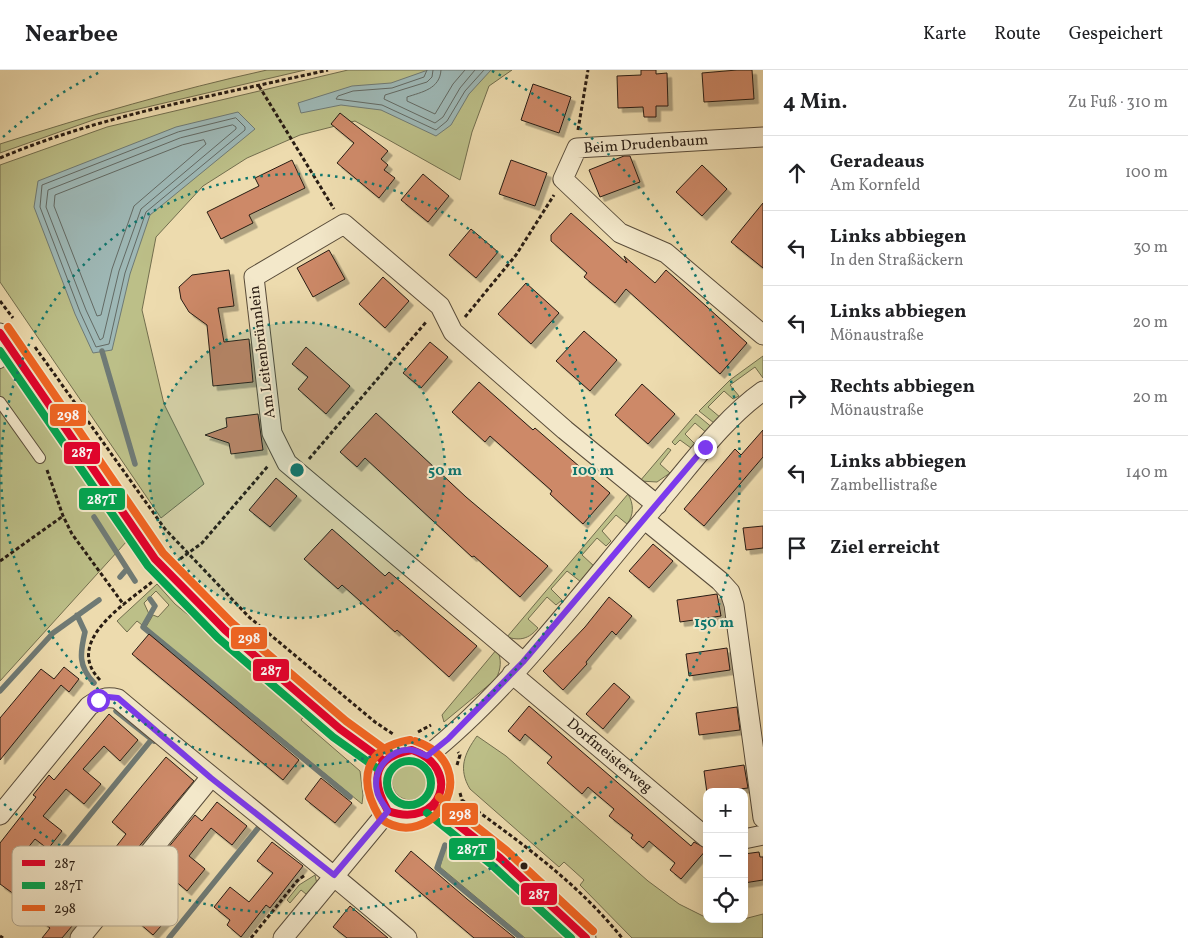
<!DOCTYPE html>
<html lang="de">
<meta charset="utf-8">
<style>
:root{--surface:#fff;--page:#f2f2f2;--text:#202124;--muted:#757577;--line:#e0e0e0}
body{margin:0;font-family:Vollkorn,serif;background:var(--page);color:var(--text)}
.controls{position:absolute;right:15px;bottom:15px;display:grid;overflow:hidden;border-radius:10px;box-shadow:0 5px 20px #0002}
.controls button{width:45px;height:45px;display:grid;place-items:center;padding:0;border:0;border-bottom:1px solid var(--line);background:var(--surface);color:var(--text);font:25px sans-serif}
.stop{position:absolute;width:15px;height:15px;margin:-11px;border:4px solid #7c3aed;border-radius:50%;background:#fff}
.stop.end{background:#7c3aed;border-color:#fff;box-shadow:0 1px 5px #0008}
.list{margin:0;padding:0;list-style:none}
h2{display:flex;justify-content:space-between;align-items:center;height:65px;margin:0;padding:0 20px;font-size:21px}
h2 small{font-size:16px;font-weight:400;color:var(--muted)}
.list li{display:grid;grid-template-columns:32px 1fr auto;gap:15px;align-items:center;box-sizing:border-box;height:75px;padding:0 20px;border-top:1px solid var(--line)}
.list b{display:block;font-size:19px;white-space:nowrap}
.list p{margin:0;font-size:16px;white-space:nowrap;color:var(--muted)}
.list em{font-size:16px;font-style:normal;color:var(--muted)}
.icon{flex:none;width:28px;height:28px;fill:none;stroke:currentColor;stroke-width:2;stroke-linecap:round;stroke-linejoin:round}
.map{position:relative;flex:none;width:763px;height:868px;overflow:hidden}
header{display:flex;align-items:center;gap:30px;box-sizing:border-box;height:70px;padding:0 25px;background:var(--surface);border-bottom:1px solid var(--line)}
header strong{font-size:24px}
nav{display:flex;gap:28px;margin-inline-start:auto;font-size:18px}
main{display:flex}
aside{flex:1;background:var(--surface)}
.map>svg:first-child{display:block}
.green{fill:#bcbf88;stroke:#726e4e}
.water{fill:#9eb8b6;stroke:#6f7a75}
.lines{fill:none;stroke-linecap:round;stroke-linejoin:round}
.shore{stroke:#636a64;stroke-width:1}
.stream{stroke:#6f7a75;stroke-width:5.5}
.building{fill:#cd8968;stroke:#281c13;filter:url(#shadow)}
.lane-casing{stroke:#594c3a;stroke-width:12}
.street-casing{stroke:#594c3a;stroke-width:21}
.path{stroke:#281c13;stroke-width:3;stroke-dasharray:4 2.5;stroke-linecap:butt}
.lane{stroke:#f3e8ca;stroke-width:10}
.street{stroke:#f3e8ca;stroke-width:19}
.bus-1-casing{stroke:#f3e8ca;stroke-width:11}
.bus-2-casing{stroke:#f3e8ca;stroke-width:11}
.bus-3-casing{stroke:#f3e8ca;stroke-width:11}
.bus-1{stroke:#e4002b;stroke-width:8}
.bus-2{stroke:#00a651;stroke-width:8}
.bus-3{stroke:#f26522;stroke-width:8}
.route{stroke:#7c3aed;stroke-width:6}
.ring{fill:none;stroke:#0f766e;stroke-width:2.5;stroke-dasharray:2.5 5}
.bus-dot{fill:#281c13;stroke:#f3e8ca;stroke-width:2}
.labels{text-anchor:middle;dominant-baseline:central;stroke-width:4;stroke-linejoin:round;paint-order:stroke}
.street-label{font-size:15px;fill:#281c13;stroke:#f3e8ca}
.key{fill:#f3e8ca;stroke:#b6ab93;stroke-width:1}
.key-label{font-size:14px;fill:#281c13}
.centre{fill:#0f766e;stroke:#f3e8ca;stroke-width:2.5}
.ring-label{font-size:15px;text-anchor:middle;font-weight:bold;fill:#0f766e;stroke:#f3e8ca;stroke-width:4;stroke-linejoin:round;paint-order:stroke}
.line-badge{stroke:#f3e8ca;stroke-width:2}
.badge-label{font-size:14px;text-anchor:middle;font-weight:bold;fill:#fff}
</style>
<header>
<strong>Nearbee</strong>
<nav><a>Karte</a><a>Route</a><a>Gespeichert</a></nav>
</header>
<main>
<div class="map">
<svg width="763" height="868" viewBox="0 0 763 868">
<defs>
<filter id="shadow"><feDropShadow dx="4.5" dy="4.5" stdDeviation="0" flood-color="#0004"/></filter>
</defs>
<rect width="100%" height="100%" fill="#eddbae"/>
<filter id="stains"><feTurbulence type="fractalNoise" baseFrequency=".004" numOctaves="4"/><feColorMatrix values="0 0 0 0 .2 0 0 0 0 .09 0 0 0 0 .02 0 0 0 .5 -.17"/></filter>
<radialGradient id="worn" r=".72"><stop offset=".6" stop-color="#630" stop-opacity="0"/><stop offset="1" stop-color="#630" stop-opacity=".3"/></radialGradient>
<path class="green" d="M267 0H305L96 49 0 83V74C88 46 176 20 267 0Z
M348 0H512L489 16 472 62 460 110 355 51 300 65 247 88 203 116 156 167 142 240 164 334 204 414 161 448 0 212V95L107 57Z
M5 284 66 369 127 471 0 611V289Z
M763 286V308L755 297 730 315 739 326 733 329 724 321 708 337 721 348 719 357 699 341 730 310Z
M696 344 714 359 708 364 695 353 685 364 695 374 691 378 680 370 675 375 672 372Z
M668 378 671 380 660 394 670 403 657 412 640 411Z
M628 424C634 434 634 445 627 454L616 445 602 461 611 471 606 476 597 468 582 485 595 497 581 512 567 501 551 519 562 530 556 535 547 527 528 549 538 558C529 569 520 571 507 567Z
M157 514 175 534 307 643 301 650 360 701 363 725 362 734 146 557 153 545 158 547 169 535 156 521 144 533 149 544 142 555 137 551 127 562 117 551Z
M497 579C502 590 501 599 496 609L444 652 442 645 446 640Z
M477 666 506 686 648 811 679 834 715 852 744 849 763 844V868H632L580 815 584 810 564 792 559 797 470 719C458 699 464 684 477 666Z
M392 712a18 18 0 1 1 36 0a18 18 0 1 1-36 0Z
M453 767 522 820 574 868H525L440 797 445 778Z
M315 805 317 814 311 828 301 820 290 833 287 830 299 815Z"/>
<path class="water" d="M428 0H491L469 24 451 55 436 66 381 40 341 35 301 43 298 33 352 16 391 13Z
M238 42 255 59 150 145 130 204 112 280 93 283 75 244 34 137 38 111 176 57Z"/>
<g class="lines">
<path class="shore" d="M427 0 424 7 392 18 353 21 338 26 336 29 382 35 436 60 447 51 465 21 484 0
M433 0 432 7 427 12 385 25 384 29 435 53 443 47 460 18 475 0
M441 0C440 19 422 22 407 27V31L435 44 453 14 465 0
M236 48 245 57V60L146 142 125 203 109 274 96 277 80 242 40 137 42 115 178 62Z
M233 55 236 57V59L141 139 119 201 103 268 100 270 86 240 46 137 48 120 180 68Z
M204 70 206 74 134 136 112 199 101 245 97 246 54 136 55 125 182 75Z"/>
<path class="stream" d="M102 281 135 394
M94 447 135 511
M120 507 127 499
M150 529 155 536 143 557 350 727
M77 545 85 562C80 583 78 596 94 613
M0 621 53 563 99 530
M116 641 154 671
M445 775 437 798 521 868
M36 811 152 669
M169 868 259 757"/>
</g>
<path class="building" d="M641 0H656V4L667 3 668 36H656V47H644L643 37 618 38 617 6 641 5Z
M737 0H752L754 29 704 32 702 3Z
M533 14 571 27 559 63 521 50Z
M340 43 388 81 381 89 388 95 384 100 395 108 379 128 337 93 354 73 331 54Z
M624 86H630L640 112 600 127 589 100Z
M292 90 305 118 249 145 253 153 221 169 207 142 259 116 255 108Z
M511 90 547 103 535 136 499 124Z
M702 95 727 119 702 146 676 122Z
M423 104 449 126 428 152 401 130Z
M763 133V198L731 172Z
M571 143 627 193 624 186 655 213 666 200 747 273 720 304 626 219 615 233 584 207 587 203 551 171V165Z
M471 159 498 182 476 208 449 185Z
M329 180 345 209 313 227 297 198Z
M229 200 234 236 218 238 224 272 249 269 253 312 213 316 207 255 189 242 181 229 179 217 192 205Z
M383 207 409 231 385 258 359 234Z
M526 213 559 243 531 274 498 244Z
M584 261 617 290 590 321 556 291Z
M430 272 448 287 421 318 403 303Z
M306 277 350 316 326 344 298 319 308 307 292 294Z
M479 312 533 360 535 358 610 423 583 454 550 424 552 421 490 366 485 372 452 342Z
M642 314 675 344 648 374 615 345Z
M376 343 466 427 548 496 520 527 474 486 472 487 365 388 357 397 340 382Z
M258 344 263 380 231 384 229 373 205 365 227 357 226 348Z
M763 360V387L704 456 684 439 735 379 741 385Z
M276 408 297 426 270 457 249 440Z
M763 456V478L746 480 743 458Z
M332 459 385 506 389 502 477 576 449 607 397 560 395 562 342 515 338 519 304 489Z
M653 474 673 491 649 518 629 501Z
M717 524 721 546 680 552 677 530Z
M609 527 632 546 616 565 612 561 586 592 587 594 563 620 543 601 585 557Z
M149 564 299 690 283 710 132 584Z
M727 578 730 600 689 606 686 584Z
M64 597 79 609 69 622 61 615 0 690V648L41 599 54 609Z
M614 613 630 627 603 659 586 644Z
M529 636 691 776 694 772 707 779 681 809 670 800 675 793 649 771 643 778 631 768 633 765 609 746 614 739 588 717 582 724 547 693 552 687 525 664 520 671 508 661Z
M737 637 740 660 699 665 696 643Z
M109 644 138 670 120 691 104 676 83 699 101 714 84 734 66 719 43 746 62 761 48 779 35 769 14 795 28 805 26 806 67 838 87 813 72 800 89 780 104 792 126 764 112 752 166 687 194 711 62 868H42L50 858 32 844 36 840 0 814V773L36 727 33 725 49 705 54 710Z
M744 695 748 718 707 723 704 701Z
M321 708 352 733 335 753 305 729Z
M217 732 247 756 232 775 211 758 189 786 205 799 187 821 173 809 154 832 170 846 153 865 125 841 145 818 139 813 195 745 202 751Z
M272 772 303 796 270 838 266 835 241 867 227 855 230 850 214 837 230 817 249 832 273 803 257 791Z
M411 781 467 829 515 868H474L395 801Z
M759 782 760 787H763V810L744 813V784Z
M350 836 388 868H347L333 857Z"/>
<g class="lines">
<g class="lane-casing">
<path id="lane" d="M0 293 14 281
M0 332 40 388"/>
</g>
<g class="street-casing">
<path id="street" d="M763 67 577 78 563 109 620 163 666 183 763 265
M0 263 155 489 225 560 340 659 384 691
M644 449 720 511 730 522 734 535 763 748
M523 592 287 393 272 363 254 207 344 154 440 236 453 262 565 360 657 435
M512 604 707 768
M412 680C417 682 423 683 427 686 451 701 442 741 414 746 405 747 396 744 388 741 369 712 372 683 412 680Z
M427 686C512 618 586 517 657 434 690 396 722 350 763 321
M433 735 500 788 586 868
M0 745 89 636C99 629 106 626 118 629 214 710 312 786 407 868
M744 769 763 765
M80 868 211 707
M283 868 388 741"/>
</g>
<path class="path" d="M259 16 334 139
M578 60 588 0
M0 88C104 44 219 25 328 0
M0 231 13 248
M465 247 516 185 554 125
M35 277 165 459 249 547 375 652 393 664
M309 389 427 251
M47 400 63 446 72 464 124 535
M180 489 202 473 268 396
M0 491 63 446
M100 610C63 572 125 534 152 512
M418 662 431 655
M457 695 460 685 458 682
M460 723 462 730C519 771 578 813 622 868
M0 866 3 868
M251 868 297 811 305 805"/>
<use href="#lane" class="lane"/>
<use href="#street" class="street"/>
<g class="bus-1-casing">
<path id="bus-1" d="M0 263 155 489 225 560 340 659 384 691
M412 680C463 698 442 760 388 741 370 709 373 687 412 680Z
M433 735 500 788 586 868"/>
</g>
<g class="bus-2-casing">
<path id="bus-2" d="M0 281 148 496 218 568 333 667 378 699
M387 713a22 22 0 1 1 44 0a22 22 0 1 1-44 0Z
M427 743 493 796 571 868"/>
</g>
<g class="bus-3-casing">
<path id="bus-3" d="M8 257 163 483 232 553 346 651 390 683
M410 670C364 678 357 710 380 748 431 787 489 696 415 671
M439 727 507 781 593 861"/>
</g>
<use href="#bus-1" class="bus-1"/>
<use href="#bus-2" class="bus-2"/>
<use href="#bus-3" class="bus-3"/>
</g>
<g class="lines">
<path class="route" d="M98 630 108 627 118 628 211 708 334 805 388 741C384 735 378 728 377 721 372 700 390 678 412 680 417 681 422 684 427 686L448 669 523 592 705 377"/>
</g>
<circle cx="297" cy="400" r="148" fill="#0f766e" fill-opacity=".12"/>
<g class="ring">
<circle cx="297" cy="400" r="148"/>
<circle cx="297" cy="400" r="296"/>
<path d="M3 67A444 444 0 0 1 102 1M492 1A444 444 0 1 1 3 733"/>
</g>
<circle class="bus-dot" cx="524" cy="796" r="4.5"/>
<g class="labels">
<g class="street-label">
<text transform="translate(646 75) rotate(-4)">Beim Drudenbaum</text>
<text transform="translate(263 282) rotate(-97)">Am Leitenbrünnlein</text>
<text transform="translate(609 686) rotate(40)">Dorfmeisterweg</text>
</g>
</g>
<rect x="12" y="776" width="166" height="80" rx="8" class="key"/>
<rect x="22" y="790" width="23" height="6" fill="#e4002b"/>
<rect x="22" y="812" width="23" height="7" fill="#00a651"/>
<rect x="22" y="835" width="23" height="6" fill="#f26522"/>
<g class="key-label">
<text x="54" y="798">287</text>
<text x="54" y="820">287T</text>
<text x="54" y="843">298</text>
</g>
<circle cx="297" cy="400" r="8" class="centre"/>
<g class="ring-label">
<text x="445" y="405">50 m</text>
<text x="593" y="405">100 m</text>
<text x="714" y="557">150 m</text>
</g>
<g class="line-badge">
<rect x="49" y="333" width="38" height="24" rx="5" fill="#f26522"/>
<rect x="63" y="371" width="38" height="24" rx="5" fill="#e4002b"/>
<rect x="78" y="417" width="48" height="24" rx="5" fill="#00a651"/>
<rect x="230" y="556" width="38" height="24" rx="5" fill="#f26522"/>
<rect x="252" y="588" width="38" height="24" rx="5" fill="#e4002b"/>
<rect x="441" y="732" width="38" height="24" rx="5" fill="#f26522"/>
<rect x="448" y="767" width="48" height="24" rx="5" fill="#00a651"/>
<rect x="520" y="812" width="38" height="24" rx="5" fill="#e4002b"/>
</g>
<g class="badge-label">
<text x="68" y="350">298</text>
<text x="82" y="387">287</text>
<text x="102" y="434">287T</text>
<text x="249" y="573">298</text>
<text x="271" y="605">287</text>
<text x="460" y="749">298</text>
<text x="472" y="784">287T</text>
<text x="539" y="829">287</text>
</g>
<rect width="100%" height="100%" filter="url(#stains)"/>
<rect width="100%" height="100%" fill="url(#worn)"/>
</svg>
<div class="controls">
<button>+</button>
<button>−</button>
<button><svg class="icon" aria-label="locate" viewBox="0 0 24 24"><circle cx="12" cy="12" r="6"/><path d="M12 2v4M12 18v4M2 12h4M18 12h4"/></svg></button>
</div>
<div class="stop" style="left:98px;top:630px"></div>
<div class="stop end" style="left:705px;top:377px"></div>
</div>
<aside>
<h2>4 Min.<small>Zu Fuß · 310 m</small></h2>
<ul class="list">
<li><svg class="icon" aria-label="ahead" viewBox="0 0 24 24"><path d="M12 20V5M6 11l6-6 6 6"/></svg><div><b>Geradeaus</b><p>Am Kornfeld</p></div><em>100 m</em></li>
<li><svg class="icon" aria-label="left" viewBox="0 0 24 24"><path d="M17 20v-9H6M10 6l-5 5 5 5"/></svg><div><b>Links abbiegen</b><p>In den Straßäckern</p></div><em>30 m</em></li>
<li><svg class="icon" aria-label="left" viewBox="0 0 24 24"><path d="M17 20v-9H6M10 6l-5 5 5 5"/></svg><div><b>Links abbiegen</b><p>Mönaustraße</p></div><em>20 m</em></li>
<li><svg class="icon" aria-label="right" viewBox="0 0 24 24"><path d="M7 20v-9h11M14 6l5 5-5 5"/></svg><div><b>Rechts abbiegen</b><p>Mönaustraße</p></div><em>20 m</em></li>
<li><svg class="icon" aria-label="left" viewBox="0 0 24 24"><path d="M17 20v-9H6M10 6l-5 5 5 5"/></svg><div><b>Links abbiegen</b><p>Zambellistraße</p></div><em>140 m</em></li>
<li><svg class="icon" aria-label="arrive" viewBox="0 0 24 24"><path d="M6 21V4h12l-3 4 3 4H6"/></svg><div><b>Ziel erreicht</b></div></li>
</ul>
</aside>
</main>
